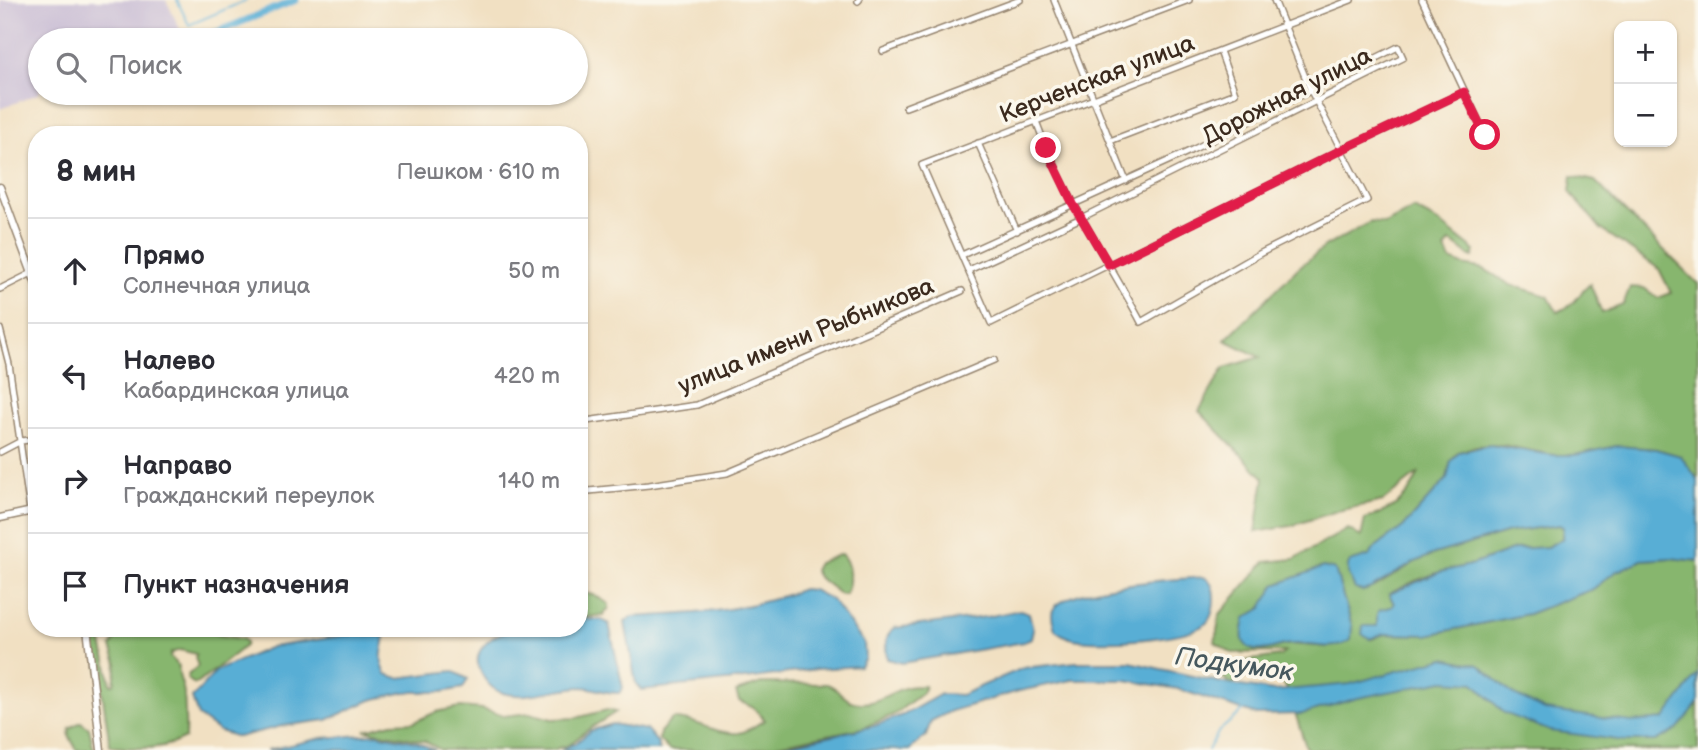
<!DOCTYPE html>
<html lang="ru">
<meta charset="utf-8">
<style>
:root{--surface:#fff;--page:#f2f2f3;--text:#2b2b33;--muted:#7c7c81;--line:#e1e1e2}
body{margin:0;font-family:"Balsamiq Sans",sans-serif;background:var(--page);color:var(--text)}
.controls{position:absolute;right:21px;top:21px;display:grid;overflow:hidden;border-radius:14px;box-shadow:0 2px 5px #0004}
.controls button{width:63px;height:63px;display:grid;place-items:center;padding:0;border:0;border-bottom:2px solid var(--line);background:var(--surface);color:var(--text);font:35px sans-serif}
.stop{position:absolute;width:21px;height:21px;margin:-16px;border:5px solid #e11d48;border-radius:50%;background:#fff}
.stop.end{background:#e11d48;border-color:#fff;box-shadow:0 2px 7px #0008}
.list{margin:0;padding:0;list-style:none}
h2{display:flex;justify-content:space-between;align-items:center;height:91px;margin:0;padding:0 28px;font-size:30px}
h2 small{font-size:23px;font-weight:400;color:var(--muted)}
.list li{display:grid;grid-template-columns:46px 1fr auto;gap:21px;align-items:center;box-sizing:border-box;height:105px;padding:0 28px;border-top:2px solid var(--line)}
.list b{display:block;font-size:26px;white-space:nowrap}
.list p{margin:0;font-size:23px;white-space:nowrap;color:var(--muted)}
.list em{font-size:23px;font-style:normal;color:var(--muted)}
.icon{flex:none;width:38px;height:38px;fill:none;stroke:currentColor;stroke-width:2;stroke-linecap:round;stroke-linejoin:round}
.map{position:relative;flex:none;width:1698px;height:750px;overflow:hidden}
.search{position:absolute;background:var(--surface);box-shadow:0 2px 5px #0004;left:28px;top:28px;width:560px;height:77px;display:flex;align-items:center;gap:18px;box-sizing:border-box;padding:0 24px;border-radius:38px;color:var(--muted);font-size:26px}
.panel{position:absolute;background:var(--surface);box-shadow:0 2px 5px #0004;left:28px;top:126px;width:560px;height:511px;border-radius:28px}
.map>svg:first-child{display:block}
.industrial{fill:#cbbfd5}
.forest{fill:#87b66e;stroke:#617046;stroke-width:2;fill-rule:evenodd}
.water{fill:#59aed5;stroke:#4a6c7a;stroke-width:2}
.lines{fill:none;stroke-linecap:round;stroke-linejoin:round}
.stream{stroke:#59aed5;stroke-width:2}
.canal{stroke:#59aed5;stroke-width:7}
.minor-casing{stroke:#968570;stroke-width:8}
.tertiary-casing{stroke:#968570;stroke-width:9}
.minor{stroke:#fff;stroke-width:5}
.tertiary{stroke:#fff;stroke-width:6}
.route{stroke:#e11d48;stroke-width:9}
.labels{text-anchor:middle;dominant-baseline:central;stroke-width:7;stroke-linejoin:round;paint-order:stroke}
.street-label{font-size:24px;fill:#3b2a1e;stroke:#fbf7ec}
.water-label{font-size:26px;font-style:italic;fill:#46585e;stroke:#fbf7ec}
</style>
<div class="map">
<svg width="1698" height="750" viewBox="0 0 1698 750">
<rect width="100%" height="100%" fill="#fbf7ec"/>
<filter id="ink" filterUnits="userSpaceOnUse"><feTurbulence type="fractalNoise" baseFrequency=".0143" numOctaves="2"/><feDisplacementMap in="SourceGraphic" scale="14" xChannelSelector="R" yChannelSelector="G"/><feConvolveMatrix kernelMatrix="1 2 1 2 8 2 1 2 1" color-interpolation-filters="sRGB"/></filter>
<filter id="wash" filterUnits="userSpaceOnUse"><feTurbulence type="fractalNoise" baseFrequency=".00686" numOctaves="4" result="noise"/><feDisplacementMap in="SourceGraphic" scale="28" xChannelSelector="R" yChannelSelector="G"/><feGaussianBlur stdDeviation="1.57" result="paint"/><feColorMatrix in="noise" values="0 0 0 0 0 0 0 0 0 0 0 0 0 0 0 0 0 1.4 0 .05"/><feComposite in="paint" operator="in"/></filter>
<g filter="url(#wash)">
<rect width="100%" height="100%" fill="#f1e0c2"/>
<path class="industrial" d="M0 0H166L183 35 169 40H40V93L0 109Z"/>
<path class="forest" d="M1572 176 1595 181 1698 284V480L1681 456 1656 449 1617 446 1575 455H1553L1503 445 1476 446 1458 452 1451 461 1447 479 1403 527 1377 546 1369 556 1350 562 1363 591 1378 585 1415 562 1434 554 1509 532 1559 525 1563 527 1562 539 1547 547 1515 549 1474 564 1440 572 1415 581 1389 594 1394 604 1392 607 1377 614 1378 622 1372 639 1384 634 1427 635 1528 614 1593 589 1615 572 1642 560 1670 558 1698 561V750H1307L1287 688 1267 667 1231 684 1215 671 1250 660 1280 656 1285 652 1232 653 1215 642 1220 614 1265 562 1294 559 1348 529 1361 537 1365 519C1393 510 1407 501 1419 473L1383 501 1337 511 1291 526 1256 532 1264 478 1199 411 1224 368 1260 357 1225 340 1298 268 1326 246 1371 222 1385 224 1414 209 1440 223 1475 251 1473 257C1464 254 1460 246 1450 242L1445 249 1450 260 1463 265 1484 269 1511 285 1548 296 1557 312C1579 303 1574 298 1590 284L1602 313 1623 305 1630 287 1644 288 1658 298 1671 293 1659 269 1601 229 1570 192ZM1323 567 1335 570 1352 626 1328 647 1290 644 1266 649 1243 630C1248 607 1252 619 1264 606 1269 600 1271 591 1275 585Z
M841 554C851 563 851 582 846 594L841 595 818 577 814 570 818 563Z
M579 592 594 595 609 604V608L603 615 579 618Z
M122 628H206L219 635 243 639 246 642 245 646 198 683 194 684 188 679V675L198 666 195 658 196 654 180 650 171 653 170 657 179 666C177 677 183 683 184 693 185 708 186 723 185 738 163 750 136 750 110 746L95 642 99 639 102 642 111 684H114L117 663 111 647Z
M761 683 827 684C838 687 843 700 854 702 875 707 890 691 908 687 913 686 919 686 925 686L922 693 895 714 863 728 752 750H669L659 740 660 732 672 719C695 718 716 735 739 733 747 732 757 724 765 720L754 708 739 701 736 692Z
M460 707 482 709 504 716 530 713 552 719 576 718 607 710 616 712 586 731 569 745 552 750H441L424 741 365 730 392 723 414 722 436 712Z
M81 722 89 728 94 750H77L69 736 70 728Z"/>
<path class="water" d="M1490 445 1553 455H1575L1617 446 1656 449 1681 456 1698 480V561L1670 558 1642 560 1615 572 1593 589 1528 614 1427 635 1384 634 1369 639 1362 634 1363 626H1377V614L1379 610 1391 607 1394 604 1389 594 1440 572 1474 564 1515 549 1547 547 1562 539 1563 527 1559 525 1509 532 1434 554 1415 562 1371 588 1363 591 1355 589 1348 574V566L1350 562 1369 556 1377 546 1403 527 1447 479 1451 461 1459 452Z
M1323 567 1335 570 1352 626 1351 640C1333 653 1312 643 1292 644 1279 644 1256 658 1245 644 1240 637 1244 626 1245 618L1262 608 1275 585Z
M1204 577C1213 583 1214 589 1214 600 1214 609 1211 620 1204 625 1183 639 1095 646 1070 638 1065 637 1060 633 1055 630 1054 624 1050 616 1053 610 1066 585 1176 579 1204 577Z
M803 589 813 590 832 600 864 643 865 658 860 666 817 669 754 678 641 690 636 684 625 622 631 617C693 614 745 612 803 589Z
M1020 610 1029 613 1033 629 1031 638 1024 642 902 663 887 659C886 646 884 637 894 628L986 617Z
M579 619 602 620 609 624 623 688 619 693C606 694 594 687 581 687 556 688 525 701 500 692 490 688 483 678 479 668 472 647 496 633 514 629 532 624 560 628 579 628Z
M347 635 385 636C383 651 378 659 386 674L398 678 453 671 468 679 463 688 442 692H405L371 700 327 720 282 726 238 737 219 731 198 716 192 698 216 671 271 647Z
M1444 658 1479 665 1514 695 1545 710 1631 722 1664 719 1698 674V703L1677 730 1656 741H1625L1550 731 1504 713 1474 683 1444 681 1358 698 1302 714 1257 715 1178 689 1126 680H1072L1019 691 951 711 931 721 926 736 909 750H765L874 726 905 714 941 694 961 695 1023 668 1076 662H1130L1228 684 1274 691 1350 684Z
M612 724 647 730 657 742 660 750H561L576 743 590 731Z
M376 734 416 742 435 750H267L322 738Z"/>
<g class="lines">
<path class="stream" d="M177 0 189 25 247 0
M1208 750 1219 731 1244 710"/>
<path class="canal" d="M197 40 296 0"/>
</g>
</g>
<g filter="url(#ink)">
<g class="lines">
<g class="minor-casing">
<path id="minor" d="M1054 0 1126 181
M1351 0 922 165 991 323 1341 150 1464 92
M1422 0 1485 135
M858 1 859 0
M883 51 1020 0
M906 107 1189 0
M1036 121C1062 193 1105 255 1141 322L1261 253 1367 200 1310 89 1274 0
M1110 141 1235 93 1220 51
M978 143 1017 231
M962 255 1190 151 1398 47 1403 58 1081 218 969 270
M0 289 32 273
M0 329 9 364 30 511
M579 422 697 405 962 291
M0 452 21 441 37 439
M579 492 649 485 727 473 994 360"/>
</g>
<g class="tertiary-casing">
<path id="tertiary" d="M0 187 37 287
M0 518 37 510
M87 628 101 750"/>
</g>
<use href="#minor" class="minor"/>
<use href="#tertiary" class="tertiary"/>
</g>
</g>
<g class="lines" filter="url(#ink)">
<path class="route" d="M1046 148 1073 204 1109 265 1341 150 1464 92 1485 135"/>
</g>
<g class="labels">
<g class="street-label">
<text transform="translate(1097 79) rotate(-21)">Керченская улица</text>
<text transform="translate(1287 96) rotate(-27)">Дорожная улица</text>
<text transform="translate(806 336) rotate(-22)">улица имени Рыбникова</text>
</g>
<g class="water-label">
<text transform="translate(1234 665) rotate(8)">Подкумок</text>
</g>
</g>
</svg>
<div class="controls">
<button>+</button>
<button>−</button>
</div>
<div class="stop" style="left:1485px;top:135px"></div>
<div class="stop end" style="left:1046px;top:148px"></div>
<div class="search"><svg class="icon" aria-label="search" viewBox="0 0 24 24"><circle cx="10" cy="10" r="6"/><path d="M15 15l6 6"/></svg>Поиск</div>
<section class="panel">
<h2>8 мин<small>Пешком · 610 m</small></h2>
<ul class="list">
<li><svg class="icon" aria-label="ahead" viewBox="0 0 24 24"><path d="M12 20V5M6 11l6-6 6 6"/></svg><div><b>Прямо</b><p>Солнечная улица</p></div><em>50 m</em></li>
<li><svg class="icon" aria-label="left" viewBox="0 0 24 24"><path d="M17 20v-9H6M10 6l-5 5 5 5"/></svg><div><b>Налево</b><p>Кабардинская улица</p></div><em>420 m</em></li>
<li><svg class="icon" aria-label="right" viewBox="0 0 24 24"><path d="M7 20v-9h11M14 6l5 5-5 5"/></svg><div><b>Направо</b><p>Гражданский переулок</p></div><em>140 m</em></li>
<li><svg class="icon" aria-label="arrive" viewBox="0 0 24 24"><path d="M6 21V4h12l-3 4 3 4H6"/></svg><div><b>Пункт назначения</b></div></li>
</ul>
</section>
</div>
